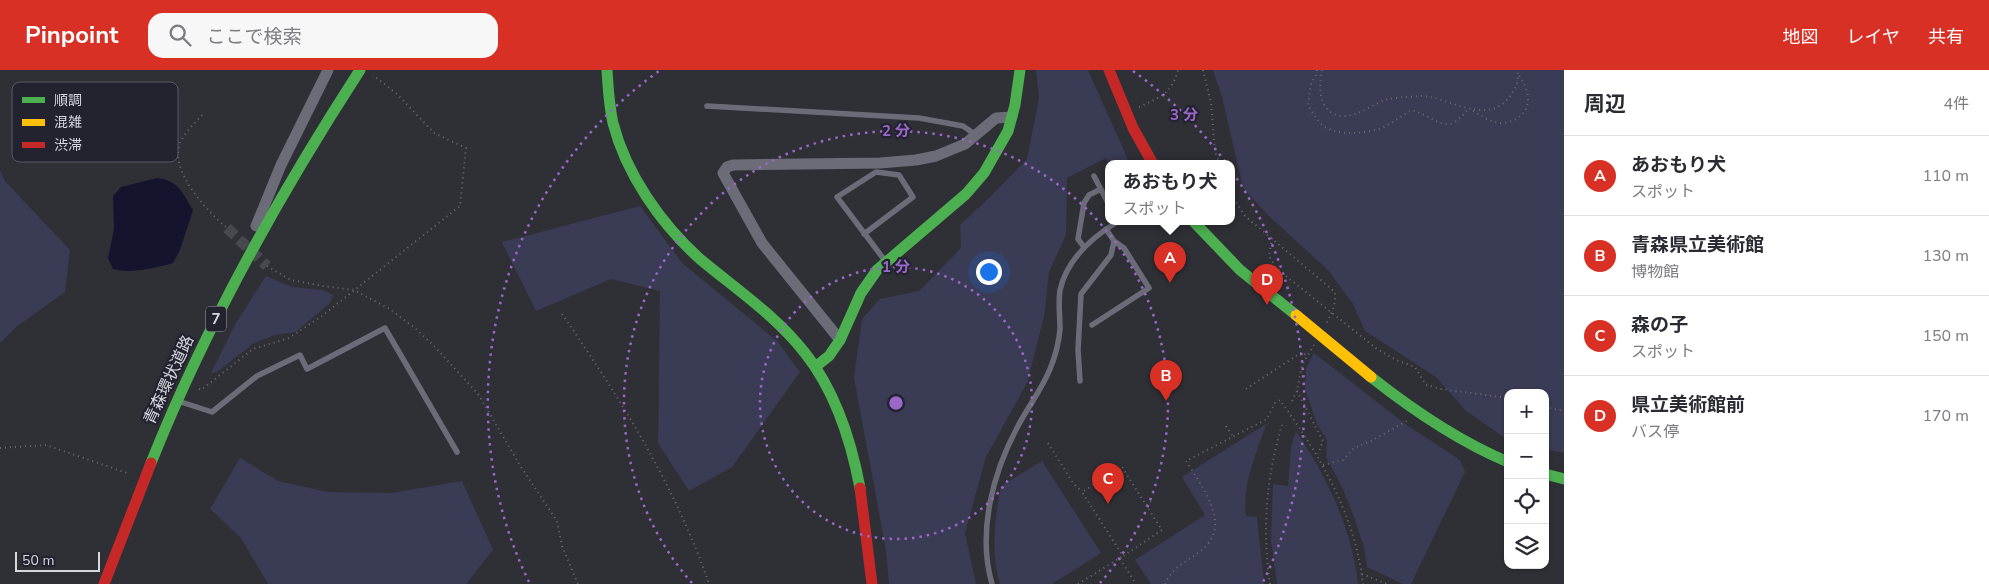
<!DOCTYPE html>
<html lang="ja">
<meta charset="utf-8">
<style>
:root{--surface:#fff;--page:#f7f7f7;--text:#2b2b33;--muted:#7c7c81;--line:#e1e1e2;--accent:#d93025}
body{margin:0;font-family:"Nunito Sans","Noto Sans JP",sans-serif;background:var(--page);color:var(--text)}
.controls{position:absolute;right:15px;bottom:15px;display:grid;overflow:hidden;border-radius:10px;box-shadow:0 1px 4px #0004}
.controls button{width:45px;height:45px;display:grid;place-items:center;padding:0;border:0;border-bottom:1px solid var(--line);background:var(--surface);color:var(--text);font:25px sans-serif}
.scale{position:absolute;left:15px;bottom:12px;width:85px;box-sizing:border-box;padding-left:5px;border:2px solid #d6d7df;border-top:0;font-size:14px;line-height:18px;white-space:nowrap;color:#d6d7df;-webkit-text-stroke:4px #22232f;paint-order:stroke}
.you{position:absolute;left:988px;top:201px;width:18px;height:18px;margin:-12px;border:4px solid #fff;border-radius:50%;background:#1a73e8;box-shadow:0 0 0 8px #1a73e833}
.badge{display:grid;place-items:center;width:32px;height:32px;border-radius:50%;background:var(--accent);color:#fff;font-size:16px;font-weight:700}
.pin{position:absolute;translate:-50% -41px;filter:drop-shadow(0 1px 2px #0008)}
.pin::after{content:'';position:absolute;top:26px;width:18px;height:15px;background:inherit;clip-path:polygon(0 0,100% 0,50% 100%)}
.popup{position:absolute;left:1105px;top:90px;width:130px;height:65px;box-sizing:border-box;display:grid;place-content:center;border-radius:10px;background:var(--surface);filter:drop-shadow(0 1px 4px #0005);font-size:16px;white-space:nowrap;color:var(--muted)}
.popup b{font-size:19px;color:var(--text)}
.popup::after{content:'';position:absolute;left:50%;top:100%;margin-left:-10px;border:10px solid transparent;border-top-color:var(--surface)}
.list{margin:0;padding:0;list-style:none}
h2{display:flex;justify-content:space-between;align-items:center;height:65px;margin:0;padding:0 20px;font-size:21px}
h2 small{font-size:16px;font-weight:400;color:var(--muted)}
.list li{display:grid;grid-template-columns:32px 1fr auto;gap:15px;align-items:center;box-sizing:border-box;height:80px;padding:0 20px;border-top:1px solid var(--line)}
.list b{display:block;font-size:19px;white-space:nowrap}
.list p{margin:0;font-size:16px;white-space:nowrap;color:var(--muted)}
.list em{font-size:16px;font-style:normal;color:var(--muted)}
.icon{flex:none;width:28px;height:28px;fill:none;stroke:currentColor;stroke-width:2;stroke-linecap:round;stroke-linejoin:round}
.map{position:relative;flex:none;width:1564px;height:514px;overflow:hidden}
header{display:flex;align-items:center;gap:30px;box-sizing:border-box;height:70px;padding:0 25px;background:var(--accent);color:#fff}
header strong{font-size:24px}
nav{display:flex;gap:28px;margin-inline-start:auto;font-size:18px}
.search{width:350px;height:45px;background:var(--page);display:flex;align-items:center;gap:12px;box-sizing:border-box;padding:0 18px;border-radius:15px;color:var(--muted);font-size:19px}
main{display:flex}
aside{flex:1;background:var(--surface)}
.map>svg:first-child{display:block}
.green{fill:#3a3b54}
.water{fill:#15142f}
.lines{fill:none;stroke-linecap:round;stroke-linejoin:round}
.street-tunnel{stroke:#48494f;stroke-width:11;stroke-dasharray:11 5.5;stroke-linecap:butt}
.path{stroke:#6b6c73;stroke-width:2;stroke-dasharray:1 4;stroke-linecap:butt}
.lane{stroke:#6b6c77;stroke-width:5.5}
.street{stroke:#6b6c77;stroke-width:11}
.fast{stroke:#4caf50;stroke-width:11}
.jam{stroke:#c62828;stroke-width:11}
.slow-bridge{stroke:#ffc107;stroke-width:11}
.ring{fill:none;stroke:#9b68ca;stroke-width:2.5;stroke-dasharray:2.5 5}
.labels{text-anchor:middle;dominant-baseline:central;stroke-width:4.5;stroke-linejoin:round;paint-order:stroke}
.shield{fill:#22232f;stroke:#a0a1aa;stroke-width:1}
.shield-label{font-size:15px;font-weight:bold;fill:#d6d7df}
.street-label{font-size:16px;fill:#d6d7df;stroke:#22232f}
.key{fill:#22232f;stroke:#585964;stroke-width:1}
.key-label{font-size:14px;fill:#d6d7df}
.centre{fill:#9b68ca;stroke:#22232f;stroke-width:2.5}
.ring-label{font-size:15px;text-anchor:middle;font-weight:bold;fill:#9b68ca;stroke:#22232f;stroke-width:4.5;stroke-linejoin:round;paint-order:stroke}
</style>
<header>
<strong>Pinpoint</strong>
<div class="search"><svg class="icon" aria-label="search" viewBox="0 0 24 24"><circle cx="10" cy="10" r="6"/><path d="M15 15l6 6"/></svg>ここで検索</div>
<nav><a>地図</a><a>レイヤ</a><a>共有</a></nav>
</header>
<main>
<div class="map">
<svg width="1564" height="514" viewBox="0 0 1564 514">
<rect width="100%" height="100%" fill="#2f3036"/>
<path class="green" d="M1036 0H1088L1130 94H1109L1106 88 1067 108 1066 165 1049 202 1044 247 1027 313 986 387 965 463 976 514H889L886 480 854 308 862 249 880 229 919 221 961 178 960 155 991 126 1027 89 1039 28Z
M1213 0H1564V383L1545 379V323H1508V370L1466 341 1436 307 1365 261 1353 234 1328 200 1269 146 1243 118 1222 27Z
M0 100 5 111 70 180 65 222 16 257 0 273Z
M640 136 682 193 777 271 800 302 732 397 689 421 658 373 660 221 611 209 536 241 502 172Z
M266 206 292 217 323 220 333 225 331 232 296 262 275 265 254 273 217 302 211 303 236 253Z
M1314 283 1408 356 1460 390 1465 402 1411 514H1403L1367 497 1364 477 1353 444 1342 417 1326 387 1327 370 1317 354 1305 320 1306 298Z
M1266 354C1257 384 1241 415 1246 446L1257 447 1264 514H1151L1135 490 1205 445 1182 407Z
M1296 361C1327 407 1352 458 1358 514H1277L1271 470 1273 414 1288 416 1291 377Z
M240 388 278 411 328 422 392 423 462 411 493 480 466 514H268L241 468 210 439Z
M1042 391 1101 483 1052 514H1000C990 482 995 448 1001 416Z"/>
<path class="water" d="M157 108C179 111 182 122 193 140L180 180 173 193C156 198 130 204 113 199L108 188 114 159 113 126 121 117Z"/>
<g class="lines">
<path class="street-tunnel" d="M227 158 267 196"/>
<path class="path" d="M1203 0 1211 33 1215 82 1220 94
M1317 0 1316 5 1311 13 1308 36C1313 42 1317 50 1322 55 1337 67 1370 64 1386 56 1395 51 1403 45 1412 40 1439 49 1447 67 1468 39
M1322 0C1319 14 1318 37 1334 44 1353 52 1371 34 1388 29 1393 28 1399 28 1403 27 1412 27 1422 25 1430 27 1459 33 1492 56 1513 22 1517 16 1519 7 1517 0
M1139 37C1160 27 1171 25 1178 0
M1473 41C1480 45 1487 50 1495 52 1501 54 1508 53 1514 50 1535 40 1529 19 1518 4
M202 45C195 53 184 63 180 73 169 101 207 141 227 158
M1231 124 1245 146 1335 222C1336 235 1332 243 1326 254
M1272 168 1269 186 1276 198 1377 279 1396 290 1415 297 1426 315 1441 319 1508 328
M267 196 291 210 323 216 354 220 388 238 415 258 436 278 478 324 521 397 557 451 562 476 578 514
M562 244C620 328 676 417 709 514
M199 319 201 320 253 279 289 268 322 246 460 136 466 78 434 63 397 24 373 5
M1246 319 1302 282 1307 286
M1297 321 1323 371 1318 384
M1292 331 1297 321 1302 295 1314 275
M1545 337 1564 341
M1226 356 1232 365
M1048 373 1073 413 1082 422
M0 378 46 375 130 404
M1323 395 1343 390 1354 378 1371 371 1407 351
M1146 435 1162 460 1123 486 1082 422 1122 397 1146 435 1154 429
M1120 489 1136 514
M1362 504 1387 514
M1078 514 1123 486
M1165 514C1173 495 1190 491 1204 478 1232 453 1200 414 1186 391L1267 349 1275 333 1280 330C1320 386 1355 444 1363 514
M1270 514C1262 460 1266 408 1282 355"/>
<path class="lane" d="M707 36 919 48 963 56 976 65
M1094 106 1109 135
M864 164 913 127 899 105 876 102 837 127 886 192
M1084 177 1078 169 1084 133 1089 125 1101 119
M1092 255 1149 218 1124 178 1114 171
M1080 311 1078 280 1081 224 1111 185 1114 171 1106 159
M181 332 212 342 257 306 300 285 307 299 385 258 457 382
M992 514C977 462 993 402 1018 356 1028 337 1042 319 1050 299 1055 287 1059 272 1060 259 1060 246 1058 233 1060 220 1067 189 1091 168 1117 152"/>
<path class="street" d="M256 156 281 95 328 0
M840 270 762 173 723 103 727 97 733 95 880 93 916 90 936 86 965 74 996 48 1012 47"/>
<path class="fast" d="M607 0C608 18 609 35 613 53 626 104 661 154 700 189 736 219 775 245 805 283 836 322 851 370 860 418
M1194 152 1240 200 1296 245
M815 297 829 286 840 270 861 223 877 200 966 124 984 103 1008 61 1015 35 1020 0
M1371 307C1414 341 1458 371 1508 392
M151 393C206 255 279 125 360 0
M1545 404 1564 409"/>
<path class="jam" d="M1109 0 1133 58 1153 94
M860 418 872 514
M104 514 151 393"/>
<path class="slow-bridge" d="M1296 245 1371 307"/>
</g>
<g class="ring">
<circle cx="896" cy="333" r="136"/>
<path d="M692 513A272 272 0 1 1 1100 513"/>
<path d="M529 512A408 408 0 0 1 659 1M1133 1A408 408 0 0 1 1263 512"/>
</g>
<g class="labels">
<rect class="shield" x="206" y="236.5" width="20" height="25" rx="4"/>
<g class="shield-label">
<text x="216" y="249">7</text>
</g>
<g class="street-label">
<text transform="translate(169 310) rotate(-65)">青森環状道路</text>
</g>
</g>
<rect x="12" y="12" width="166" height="80" rx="8" class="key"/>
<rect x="22" y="27" width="23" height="6" fill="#4caf50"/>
<rect x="22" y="49" width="23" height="7" fill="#ffc107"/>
<rect x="22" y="72" width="23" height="6" fill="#c62828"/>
<g class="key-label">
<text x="54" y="35">順調</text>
<text x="54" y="57">混雑</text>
<text x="54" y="80">渋滞</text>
</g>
<circle cx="896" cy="333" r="8" class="centre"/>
<g class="ring-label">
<text x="1184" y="50">3 分</text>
<text x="896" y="66">2 分</text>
<text x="896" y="202">1 分</text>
</g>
</svg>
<div class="controls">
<button>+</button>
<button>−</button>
<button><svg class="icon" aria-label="locate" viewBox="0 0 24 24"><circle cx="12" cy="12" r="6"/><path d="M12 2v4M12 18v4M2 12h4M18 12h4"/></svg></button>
<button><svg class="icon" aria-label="layers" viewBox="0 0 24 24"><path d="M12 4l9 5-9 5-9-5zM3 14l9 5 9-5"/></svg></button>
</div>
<div class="scale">50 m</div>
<div class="you"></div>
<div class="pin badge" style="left:1170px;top:213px">A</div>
<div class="popup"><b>あおもり犬</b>スポット</div>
<div class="pin badge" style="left:1166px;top:331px">B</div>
<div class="pin badge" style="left:1108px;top:434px">C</div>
<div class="pin badge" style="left:1267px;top:235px">D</div>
</div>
<aside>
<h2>周辺<small>4件</small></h2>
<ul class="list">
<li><span class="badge">A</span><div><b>あおもり犬</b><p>スポット</p></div><em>110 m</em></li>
<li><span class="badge">B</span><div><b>青森県立美術館</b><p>博物館</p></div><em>130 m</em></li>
<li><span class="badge">C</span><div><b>森の子</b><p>スポット</p></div><em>150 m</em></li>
<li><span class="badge">D</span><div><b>県立美術館前</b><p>バス停</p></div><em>170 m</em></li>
</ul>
</aside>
</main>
